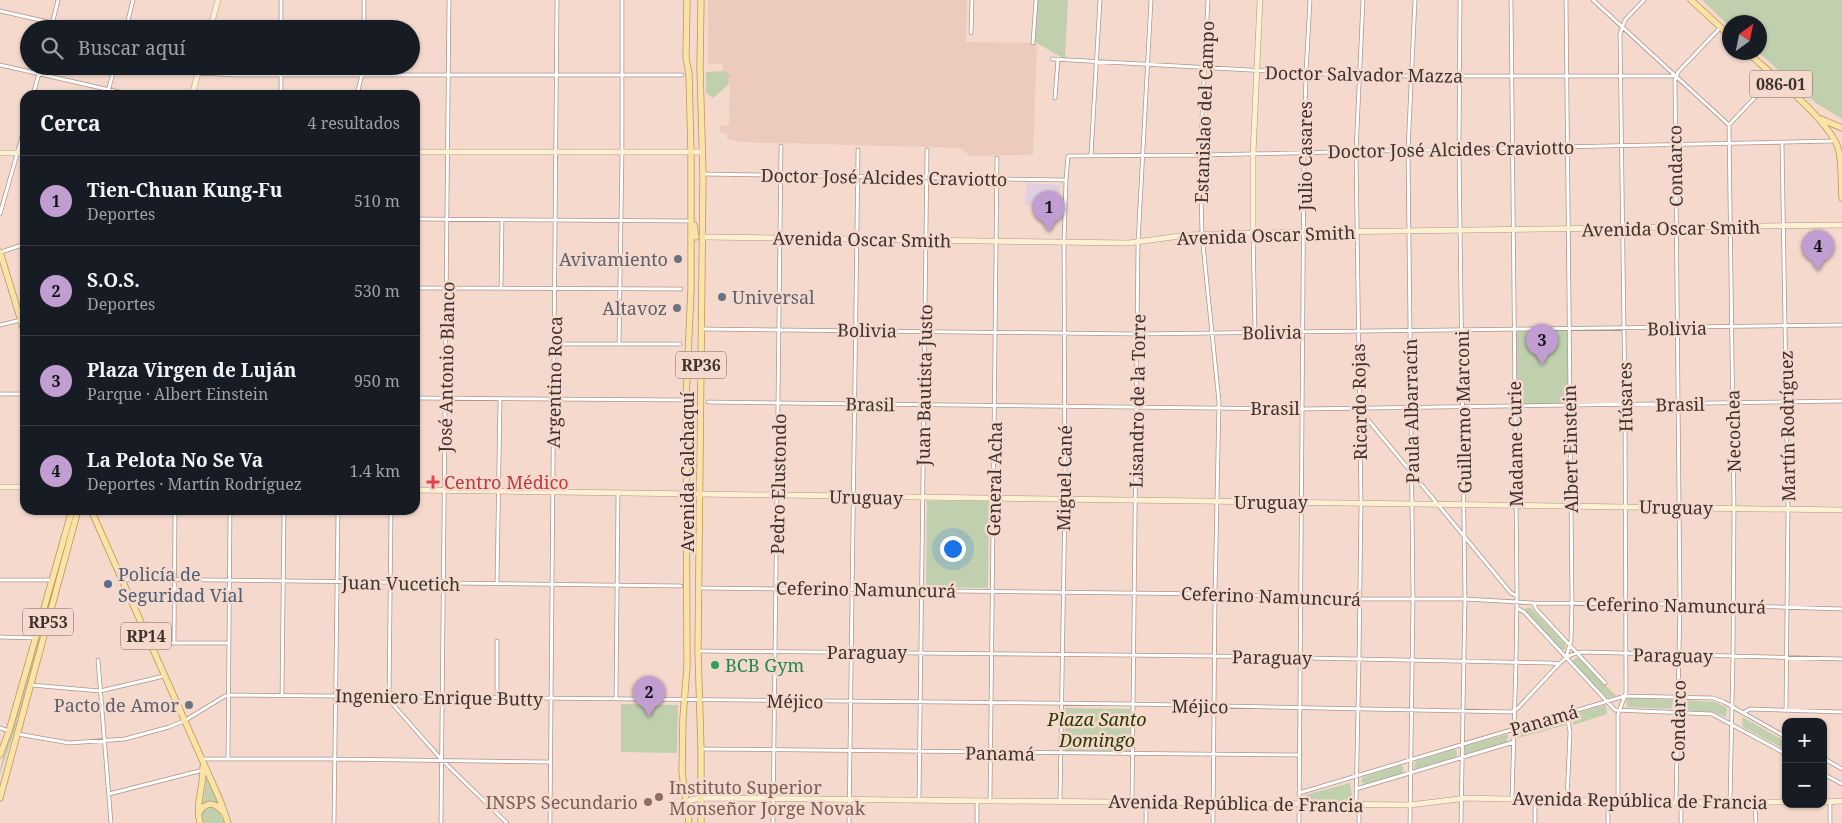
<!DOCTYPE html>
<html lang="es">
<meta charset="utf-8">
<style>
:root{--surface:#171b24;--page:#20242c;--text:#f1f3f6;--muted:#9ea1a6;--line:#363941;--accent:#c09ed2}
body{margin:0;font-family:"Noto Serif",serif;background:var(--page);color:var(--text)}
.controls{position:absolute;right:15px;bottom:15px;display:grid;overflow:hidden;border-radius:10px;box-shadow:0 1px 4px #0004}
.controls button{width:45px;height:45px;display:grid;place-items:center;padding:0;border:0;border-bottom:1px solid var(--line);background:var(--surface);color:var(--text);font:25px sans-serif}
.compass{position:absolute;left:1722px;top:15px;width:45px;height:45px;border-radius:50%;background:var(--surface);box-shadow:0 1px 4px #0004;rotate:33deg}
.you{position:absolute;left:952px;top:548px;width:18px;height:18px;margin:-12px;border:4px solid #fff;border-radius:50%;background:#1a73e8;box-shadow:0 0 0 8px #1a73e833}
.badge{display:grid;place-items:center;width:32px;height:32px;border-radius:50%;background:var(--accent);color:#111;font-size:16px;font-weight:700}
.pin{position:absolute;translate:-50% -41px;filter:drop-shadow(0 1px 2px #0008)}
.pin::after{content:'';position:absolute;top:26px;width:18px;height:15px;background:inherit;clip-path:polygon(0 0,100% 0,50% 100%)}
.list{margin:0;padding:0;list-style:none}
h2{display:flex;justify-content:space-between;align-items:center;height:65px;margin:0;padding:0 20px;font-size:21px}
h2 small{font-size:16px;font-weight:400;color:var(--muted)}
.list li{display:grid;grid-template-columns:32px 1fr auto;gap:15px;align-items:center;box-sizing:border-box;height:90px;padding:0 20px;border-top:1px solid var(--line)}
.list b{display:block;font-size:19px;white-space:nowrap}
.list p{margin:0;font-size:16px;white-space:nowrap;color:var(--muted)}
.list em{font-size:16px;font-style:normal;color:var(--muted)}
.icon{flex:none;width:28px;height:28px;fill:none;stroke:currentColor;stroke-width:2;stroke-linecap:round;stroke-linejoin:round}
.map{position:relative;flex:none;width:1842px;height:823px;overflow:hidden}
.search{position:absolute;background:var(--surface);box-shadow:0 1px 4px #0004;left:20px;top:20px;width:400px;height:55px;display:flex;align-items:center;gap:12px;box-sizing:border-box;padding:0 18px;border-radius:28px;color:var(--muted);font-size:19px}
.panel{position:absolute;background:var(--surface);box-shadow:0 1px 4px #0004;left:20px;top:90px;width:400px;height:425px;border-radius:15px}
.map>svg:first-child{display:block}
.built{fill:#edcbbc}
.education{fill:#e1d0e1}
.green{fill:#c0cfad}
.lines{fill:none;stroke-linecap:round;stroke-linejoin:round}
.street-casing{stroke:#ae958a;stroke-width:4.5}
.secondary-casing{stroke:#ae958a;stroke-width:6}
.primary-casing{stroke:#b89756;stroke-width:7}
.street{stroke:#fff;stroke-width:3}
.secondary{stroke:#fef0d3;stroke-width:5}
.primary{stroke:#fce2a7;stroke-width:5.5}
.worship-dot{fill:#6b7280;stroke:#f5d9cd;stroke-width:2}
.health-dot{fill:#e0444e;stroke:#f5d9cd;stroke-width:2}
.service-dot{fill:#5c6f8a;stroke:#f5d9cd;stroke-width:2}
.leisure-dot{fill:#2e9e5b;stroke:#f5d9cd;stroke-width:2}
.education-dot{fill:#8d6e63;stroke:#f5d9cd;stroke-width:2}
.labels{text-anchor:middle;dominant-baseline:central;stroke-width:5;stroke-linejoin:round;paint-order:stroke}
.shield{fill:#f5d9cd;stroke:#74645e;stroke-width:1}
.shield-label{font-size:16px;font-weight:bold;fill:#3d322e}
.street-label{font-size:18px;fill:#3d322e;stroke:#f5d9cd}
.worship-label{font-size:18px;fill:#5b616d;stroke:#f5d9cd;text-anchor:end}
.health-label{font-size:18px;fill:#be3a42;stroke:#f5d9cd;text-anchor:start}
.service-label{font-size:18px;fill:#4e5e75;stroke:#f5d9cd;text-anchor:start}
.leisure-label{font-size:18px;fill:#27864d;stroke:#f5d9cd;text-anchor:start}
.park-label{font-size:18px;font-style:italic;fill:#283a03;stroke:#f5d9cd}
.education-label{font-size:18px;fill:#785e54;stroke:#f5d9cd;text-anchor:start}
</style>
<div class="map">
<svg width="1842" height="823" viewBox="0 0 1842 823">
<rect width="100%" height="100%" fill="#f5d9cd"/>
<path class="built" d="M708 0H967L966 42 1037 43 1033 155 970 156 960 148 740 142 727 139V134L720 132V126H726L729 123 730 86 728 85V77H730V74L722 71 723 64H708Z"/>
<path class="education" d="M1027 183 1060 185 1059 207 1025 205Z"/>
<path class="green" d="M1036 0H1068L1065 59 1037 43 1033 39Z
M1702 0H1842V119L1816 103 1759 53 1760 22H1730L1729 26Z
M722 71 730 74V77L728 78V85L713 98 706 93V72Z
M1570 329V406L1515 407V330Z
M927 501H989L988 588 926 587Z
M74 510H76L14 732 0 774V769L32 660Z
M1525 608H1531L1565 644 1566 649 1562 650 1528 615Z
M1578 657 1611 691 1617 696 1609 698 1605 696 1572 661Z
M1629 698 1673 700 1672 709 1627 707 1626 699Z
M1682 700 1716 702 1727 708 1726 717 1714 712 1682 710Z
M621 704 678 705 677 753 621 752Z
M1606 705 1607 714 1573 725 1571 715Z
M1065 708 1130 709V751H1065Z
M1565 717 1566 725 1518 738V732Z
M1742 717 1786 742V750L1743 727Z
M1508 734 1507 742 1465 754 1464 746Z
M1454 749 1457 752 1456 757 1415 769 1414 766 1416 761Z
M1401 765 1403 767V774L1365 784 1362 783 1361 780 1363 777Z
M206 779H207L218 803 203 805Z
M1350 783 1353 801H1305V795Z
M206 807C218 806 220 813 225 823H202L201 813Z"/>
<g class="lines">
<g class="street-casing">
<path id="street" d="M281 0V29
M364 0V29
M1208 0 1200 155 1202 235 1219 402 1215 594 1213 823
M1460 0 1459 150 1465 599 1461 823
M1511 0 1517 596 1516 662 1512 798
M1566 0 1572 602 1571 641 1566 657
M1593 0 1729 125
M0 11 79 29
M51 29 58 0
M126 29 133 0
M971 33 972 0
M1033 43 1036 0
M1052 59 1359 76H1675
M0 65 132 95
M198 73 235 75H682
M33 95 41 66
M107 95 115 66
M281 95V66
M357 95 364 66
M1055 98 1058 59
M1782 142 1788 509 1786 710
M1091 155 1100 0
M704 174 1066 180
M0 214 25 126
M415 219 690 221
M1253 233 1255 332
M1 252 25 244
M415 288 681 289
M501 288 502 220
M0 325 25 319
M702 329 1137 334 1842 325
M554 344H680
M619 344 622 153V0
M0 394H25
M415 398 686 400
M708 402 1302 409 1842 401
M1359 409 1511 593 1517 596
M391 510 389 700 442 760 507 823
M0 580H52
M123 581 129 579 681 586
M497 584 500 399
M700 588 1215 594 1360 599H1465L1533 603 1680 604 1842 609
M1533 603 1537 610 1605 683
M1517 608 1524 612 1615 710
M0 637 37 638
M174 643 175 510
M150 645 161 643H229
M699 651 1215 656 1551 663 1559 664C1566 657 1572 653 1582 652L1842 659
M98 660 111 823
M31 685 100 691 164 676
M282 695 284 510
M497 698V641
M616 699 618 492
M1615 710 1712 714 1786 754
M1743 713 1750 709 1842 712
M0 728 9 731
M18 734 69 743 125 739 169 727 184 721 225 696 232 695 1132 704 1511 712 1518 708 1559 664
M702 749 1299 755
M1823 758 1842 769
M202 759H335L550 762
M228 759 230 510
M1823 774 1842 784
M1356 789 1514 742
M1299 793 1625 696 1713 698 1724 702 1786 737
M109 794 203 770
M919 799 927 150
M990 800 997 158
M1567 800 1570 732 1567 714
M977 801V823
M1060 801 1065 499 1064 242 1066 180 1068 156 1200 155 1834 141
M1132 802 1138 243 1151 0
M1618 802V714L1626 693 1625 405 1620 34 1625 20 1644 0
M1676 802 1680 604 1675 80 1678 72 1720 28
M1784 802 1785 753
M1681 803V823
M1730 803 1733 656 1734 508 1729 125 1774 77
M1755 803 1756 823
M1356 804 1359 660 1361 503 1356 152 1363 0
M334 823 338 510
M441 823 449 0
M550 823 557 0
M773 823 781 146
M849 823 858 150
M1146 823V803
M1299 823 1304 152 1306 73 1310 0
M1359 823V805
M1410 823 1413 599 1408 150 1415 0
M1535 823V800
M1608 823V802
M1830 823V802"/>
</g>
<g class="secondary-casing">
<path id="secondary" d="M210 29 218 0
M192 95 200 66
M415 152H702
M0 153H25
M1253 233V154L1260 0
M703 237 1129 243 1187 235 1253 233 1842 225
M0 487H25
M415 490 1842 510
M686 801 701 798 1410 805 1467 798 1676 803 1786 802
M1823 802 1842 801"/>
</g>
<g class="primary-casing">
<path id="primary" d="M687 0 686 58 689 74 691 153V289L686 400 687 667 683 717 682 772 689 823
M701 0 700 68 703 174 698 651 701 749V823
M1691 0 1730 36
M1747 52C1771 74 1832 122 1839 151 1842 166 1841 183 1842 198
M1821 119 1842 128
M694 225 696 237
M0 252 25 334
M91 510 220 800 228 823
M0 755 9 731 72 510
M0 798 78 510
M200 811C206 802 215 802 222 811
M200 823C195 805 204 785 203 767"/>
</g>
<use href="#street" class="street"/>
<use href="#secondary" class="secondary"/>
<use href="#primary" class="primary"/>
</g>
<g class="worship-dot">
<circle cx="678" cy="259" r="5"/>
<circle cx="722" cy="297" r="5"/>
<circle cx="677" cy="308" r="5"/>
<circle cx="189" cy="705" r="5"/>
</g>
<path class="health-dot" d="M430.5 474.5h5v5h5v5h-5v5h-5v-5h-5v-5h5z"/>
<circle class="service-dot" cx="108" cy="584" r="5"/>
<circle class="leisure-dot" cx="715" cy="665" r="5"/>
<g class="education-dot">
<circle cx="659" cy="797" r="5"/>
<circle cx="648" cy="802" r="5"/>
</g>
<g class="labels">
<g class="shield">
<rect x="1750" y="70.5" width="62" height="27" rx="4"/>
<rect x="676" y="351.5" width="50" height="27" rx="4"/>
<rect x="23" y="608.5" width="50" height="27" rx="4"/>
<rect x="121" y="622.5" width="50" height="27" rx="4"/>
</g>
<g class="shield-label">
<text x="1781" y="84">086-01</text>
<text x="701" y="365">RP36</text>
<text x="48" y="622">RP53</text>
<text x="146" y="636">RP14</text>
</g>
<g class="street-label">
<text transform="translate(1364 74) rotate(1)">Doctor Salvador Mazza</text>
<text transform="translate(1204 112) rotate(-88)">Estanislao del Campo</text>
<text transform="translate(1451 149) rotate(-1)">Doctor José Alcides Craviotto</text>
<text transform="translate(1305 156) rotate(-90)">Julio Casares</text>
<text transform="translate(1675 166) rotate(-91)">Condarco</text>
<text transform="translate(884 177) rotate(1)">Doctor José Alcides Craviotto</text>
<text transform="translate(1671 228) rotate(-1)">Avenida Oscar Smith</text>
<text transform="translate(1266 235) rotate(-2)">Avenida Oscar Smith</text>
<text transform="translate(862 239) rotate(1)">Avenida Oscar Smith</text>
<text transform="translate(1677 328) rotate(-1)">Bolivia</text>
<text transform="translate(867 330) rotate(1)">Bolivia</text>
<text transform="translate(1272 332) rotate(-1)">Bolivia</text>
<text transform="translate(446 367) rotate(-89)">José Antonio Blanco</text>
<text transform="translate(554 382) rotate(-89)">Argentino Roca</text>
<text transform="translate(924 385) rotate(-89)">Juan Bautista Justo</text>
<text transform="translate(1625 397) rotate(-91)">Húsares</text>
<text transform="translate(1137 401) rotate(-89)">Lisandro de la Torre</text>
<text transform="translate(1359 402) rotate(-91)">Ricardo Rojas</text>
<text transform="translate(870 404) rotate(1)">Brasil</text>
<text transform="translate(1680 404) rotate(-1)">Brasil</text>
<text x="1275" y="408">Brasil</text>
<text transform="translate(1411 411) rotate(-91)">Paula Albarracín</text>
<text transform="translate(1463 412) rotate(-91)">Guillermo Marconi</text>
<text transform="translate(1787 426) rotate(-91)">Martín Rodríguez</text>
<text transform="translate(1733 431) rotate(-91)">Necochea</text>
<text transform="translate(1515 444) rotate(-91)">Madame Curie</text>
<text transform="translate(1570 449) rotate(-91)">Albert Einstein</text>
<text transform="translate(687 472) rotate(-90)">Avenida Calchaquí</text>
<text transform="translate(1064 478) rotate(-89)">Miguel Cané</text>
<text transform="translate(994 479) rotate(-89)">General Acha</text>
<text transform="translate(778 484) rotate(-89)">Pedro Elustondo</text>
<text transform="translate(866 497) rotate(1)">Uruguay</text>
<text x="1271" y="502">Uruguay</text>
<text transform="translate(1676 507) rotate(1)">Uruguay</text>
<text transform="translate(401 583) rotate(1)">Juan Vucetich</text>
<text transform="translate(866 589) rotate(1)">Ceferino Namuncurá</text>
<text transform="translate(1271 596) rotate(2)">Ceferino Namuncurá</text>
<text transform="translate(1676 605) rotate(1)">Ceferino Namuncurá</text>
<text x="867" y="652">Paraguay</text>
<text transform="translate(1673 655) rotate(1)">Paraguay</text>
<text transform="translate(1272 657) rotate(1)">Paraguay</text>
<text transform="translate(439 697) rotate(1)">Ingeniero Enrique Butty</text>
<text transform="translate(795 701) rotate(1)">Méjico</text>
<text transform="translate(1200 706) rotate(1)">Méjico</text>
<text transform="translate(1544 720) rotate(-16)">Panamá</text>
<text transform="translate(1678 721) rotate(-89)">Condarco</text>
<text transform="translate(1000 753) rotate(1)">Panamá</text>
<text transform="translate(1640 800) rotate(1)">Avenida República de Francia</text>
<text transform="translate(1236 803) rotate(1)">Avenida República de Francia</text>
</g>
<g class="worship-label">
<text x="668" y="259">Avivamiento</text>
<text x="732" y="297" text-anchor="start">Universal</text>
<text x="667" y="308">Altavoz</text>
<text x="179" y="705">Pacto de Amor</text>
</g>
<g class="health-label">
<text x="444" y="482">Centro Médico</text>
</g>
<g class="service-label">
<text x="118" y="574">Policía de<tspan x="118" dy="21">Seguridad Vial</tspan></text>
</g>
<g class="leisure-label">
<text x="725" y="665">BCB Gym</text>
</g>
<g class="park-label">
<text x="1097" y="719">Plaza Santo<tspan x="1097" dy="21">Domingo</tspan></text>
</g>
<g class="education-label">
<text x="669" y="787">Instituto Superior<tspan x="669" dy="21">Monseñor Jorge Novak</tspan></text>
<text x="638" y="802" text-anchor="end">INSPS Secundario</text>
</g>
</g>
</svg>
<div class="controls">
<button>+</button>
<button>−</button>
</div>
<svg class="compass" viewBox="-18 -18 36 36"><path d="M0-13l5 13h-10z" fill="#e53935"/><path d="M0 13l5-13h-10z" fill="#9ea1a6"/></svg>
<div class="you"></div>
<div class="pin badge" style="left:1049px;top:232px">1</div>
<div class="pin badge" style="left:649px;top:717px">2</div>
<div class="pin badge" style="left:1542px;top:365px">3</div>
<div class="pin badge" style="left:1818px;top:271px">4</div>
<div class="search"><svg class="icon" aria-label="search" viewBox="0 0 24 24"><circle cx="10" cy="10" r="6"/><path d="M15 15l6 6"/></svg>Buscar aquí</div>
<section class="panel">
<h2>Cerca<small>4 resultados</small></h2>
<ul class="list">
<li><span class="badge">1</span><div><b>Tien-Chuan Kung-Fu</b><p>Deportes</p></div><em>510 m</em></li>
<li><span class="badge">2</span><div><b>S.O.S.</b><p>Deportes</p></div><em>530 m</em></li>
<li><span class="badge">3</span><div><b>Plaza Virgen de Luján</b><p>Parque · Albert Einstein</p></div><em>950 m</em></li>
<li><span class="badge">4</span><div><b>La Pelota No Se Va</b><p>Deportes · Martín Rodríguez</p></div><em>1.4 km</em></li>
</ul>
</section>
</div>
